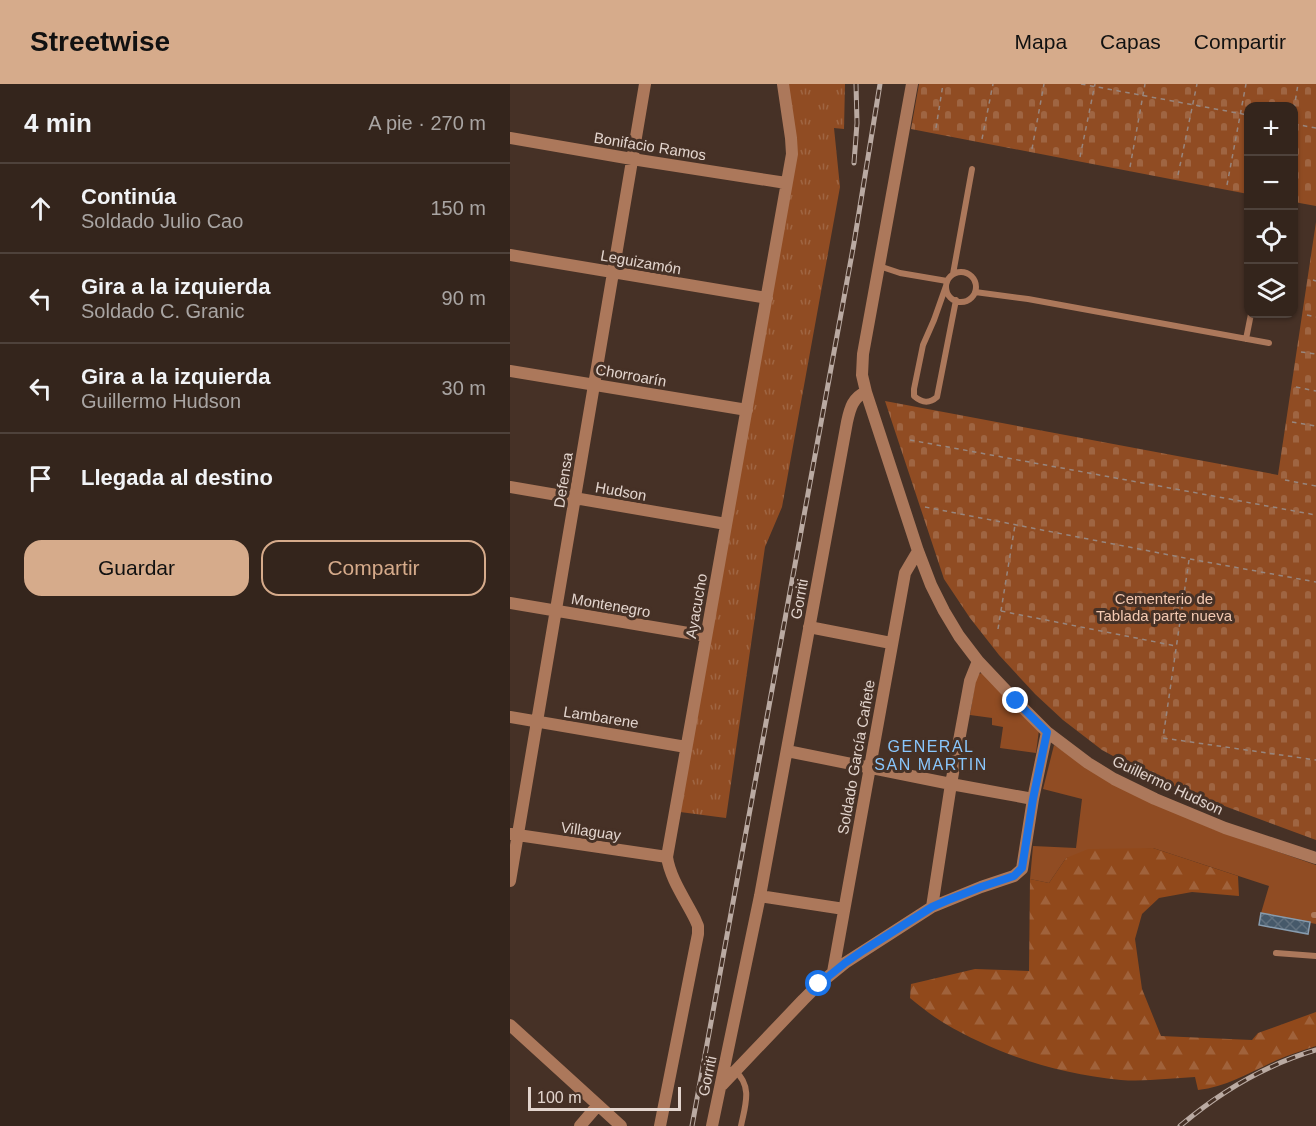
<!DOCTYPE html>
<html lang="es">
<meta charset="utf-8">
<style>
:root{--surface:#34251c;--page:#3c2d25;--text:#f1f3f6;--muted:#a9a5a3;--line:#4e423b;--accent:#d6ab8b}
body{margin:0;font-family:Helvetica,sans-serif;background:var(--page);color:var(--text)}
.controls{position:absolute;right:18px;top:18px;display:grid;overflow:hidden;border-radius:12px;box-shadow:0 2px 4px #0004}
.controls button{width:54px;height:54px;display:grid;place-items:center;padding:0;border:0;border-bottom:2px solid var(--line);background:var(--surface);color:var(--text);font:30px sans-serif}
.scale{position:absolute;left:18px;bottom:15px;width:153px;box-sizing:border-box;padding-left:6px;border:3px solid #e3d5ce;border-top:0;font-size:16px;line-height:21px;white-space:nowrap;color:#e3d5ce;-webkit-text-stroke:4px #463126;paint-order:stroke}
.stop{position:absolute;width:18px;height:18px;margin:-14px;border:4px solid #1a73e8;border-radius:50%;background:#fff}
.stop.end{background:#1a73e8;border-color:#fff;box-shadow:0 2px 6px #0008}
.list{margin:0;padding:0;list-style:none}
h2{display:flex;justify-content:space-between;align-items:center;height:78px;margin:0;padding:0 24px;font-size:26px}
h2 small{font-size:20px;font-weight:400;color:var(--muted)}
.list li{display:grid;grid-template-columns:39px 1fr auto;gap:18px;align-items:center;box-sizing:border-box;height:90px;padding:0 24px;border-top:2px solid var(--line)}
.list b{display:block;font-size:22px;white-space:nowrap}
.list p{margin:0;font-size:20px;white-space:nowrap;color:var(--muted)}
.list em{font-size:20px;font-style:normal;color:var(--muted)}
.actions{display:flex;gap:12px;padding:18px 24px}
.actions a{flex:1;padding:14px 0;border:2px solid var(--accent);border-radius:18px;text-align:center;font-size:21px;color:var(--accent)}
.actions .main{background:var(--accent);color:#111}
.icon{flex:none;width:33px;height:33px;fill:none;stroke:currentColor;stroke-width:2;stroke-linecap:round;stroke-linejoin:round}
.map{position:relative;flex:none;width:806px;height:1042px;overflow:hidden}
header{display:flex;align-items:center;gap:36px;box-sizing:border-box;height:84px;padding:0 30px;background:var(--accent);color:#111}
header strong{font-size:28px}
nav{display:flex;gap:33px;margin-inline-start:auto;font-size:21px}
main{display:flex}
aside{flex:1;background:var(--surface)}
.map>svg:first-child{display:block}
.grass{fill:#904c23}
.forest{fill:url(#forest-firs)}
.cemetery{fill:url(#cemetery-stones)}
.park{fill:url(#park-tufts)}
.building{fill:url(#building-cross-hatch);stroke:#879caf;stroke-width:1.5}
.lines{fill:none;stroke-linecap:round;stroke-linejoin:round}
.path{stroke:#98867e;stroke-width:1.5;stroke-dasharray:4.5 4.5;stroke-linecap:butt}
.service{stroke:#ac785b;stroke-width:6}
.minor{stroke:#ac785b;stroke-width:12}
.rail-casing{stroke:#baaaa2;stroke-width:5}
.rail{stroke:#463126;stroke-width:3;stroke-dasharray:9;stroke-linecap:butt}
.route{stroke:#1a73e8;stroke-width:8}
.labels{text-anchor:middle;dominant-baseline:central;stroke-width:6;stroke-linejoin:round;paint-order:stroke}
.street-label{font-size:15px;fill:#e3d5ce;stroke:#463126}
.park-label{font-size:15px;fill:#f3c9b2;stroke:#463126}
.neighbourhood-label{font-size:16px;letter-spacing:1.5px;fill:#89c7fd;stroke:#463126}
</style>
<header>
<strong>Streetwise</strong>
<nav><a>Mapa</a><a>Capas</a><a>Compartir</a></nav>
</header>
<main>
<aside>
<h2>4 min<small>A pie · 270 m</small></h2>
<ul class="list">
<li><svg class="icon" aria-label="ahead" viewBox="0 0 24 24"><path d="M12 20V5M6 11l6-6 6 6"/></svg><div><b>Continúa</b><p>Soldado Julio Cao</p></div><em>150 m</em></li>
<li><svg class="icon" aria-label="left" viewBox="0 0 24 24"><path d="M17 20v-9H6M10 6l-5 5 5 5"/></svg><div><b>Gira a la izquierda</b><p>Soldado C. Granic</p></div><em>90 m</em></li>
<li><svg class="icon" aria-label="left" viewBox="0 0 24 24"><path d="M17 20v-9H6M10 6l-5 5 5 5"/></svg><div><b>Gira a la izquierda</b><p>Guillermo Hudson</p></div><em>30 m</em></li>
<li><svg class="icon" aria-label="arrive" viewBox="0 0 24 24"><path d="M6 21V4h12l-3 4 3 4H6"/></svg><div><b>Llegada al destino</b></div></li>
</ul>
<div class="actions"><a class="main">Guardar</a><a>Compartir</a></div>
</aside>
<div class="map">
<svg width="806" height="1042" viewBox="0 0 806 1042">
<defs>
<pattern id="forest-firs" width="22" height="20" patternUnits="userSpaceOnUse" patternTransform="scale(1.5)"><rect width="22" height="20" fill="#91491b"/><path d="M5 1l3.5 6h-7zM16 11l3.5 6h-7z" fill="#a0623b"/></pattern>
<pattern id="cemetery-stones" width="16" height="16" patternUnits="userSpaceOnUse" patternTransform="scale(1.5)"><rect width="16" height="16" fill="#904c23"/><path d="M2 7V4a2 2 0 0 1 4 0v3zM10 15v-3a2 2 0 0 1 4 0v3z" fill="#9f6542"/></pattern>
<pattern id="park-tufts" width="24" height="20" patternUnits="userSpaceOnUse" patternTransform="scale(1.5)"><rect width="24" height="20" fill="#904c23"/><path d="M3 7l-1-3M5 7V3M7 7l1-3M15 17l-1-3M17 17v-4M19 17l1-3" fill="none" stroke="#9f6542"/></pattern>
<pattern id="building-cross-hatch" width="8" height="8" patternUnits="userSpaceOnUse" patternTransform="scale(1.5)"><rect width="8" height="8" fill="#46596a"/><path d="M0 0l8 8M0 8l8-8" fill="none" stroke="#61707e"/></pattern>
</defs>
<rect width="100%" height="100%" fill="#463126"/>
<path class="grass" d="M473 589 529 646 526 669 490 664 493 643 482 641V634L460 631 466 593 467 590Z
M544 661 611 704 703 745 806 781V840L751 829 759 802 643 764 556 774 539 799 520 795 523 762 566 764 572 715 533 705Z"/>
<path class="forest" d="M643 764 728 792 729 812 682 808 649 814 632 830 625 855 632 905 651 952 742 956 748 949 806 928V962C793 966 779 971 767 976 741 988 717 1003 688 1006L685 993C661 994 635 998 611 996 548 990 488 971 434 939 422 932 411 923 400 914L401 900 465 885 519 887 520 795 539 799 556 774 578 765Z"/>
<path class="cemetery" d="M409 0H806V122L784 118V22H738V110L401 45Z
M806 138V756L693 714 640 692 592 666 553 636 525 610 489 571 460 534 434 495 375 317 768 391Z"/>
<path class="park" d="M275 0H335L334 45 324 44 330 103 272 423 255 463 216 734 170 728 284 72Z"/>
<path class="building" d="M751 829 800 838 798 850 749 841Z"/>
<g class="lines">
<path class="path" d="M571 0 738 31
M784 25 788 0
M784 40 806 44
M426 44 433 0
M472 55 483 0
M522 65 534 0
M570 73 585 0
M620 83 635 0
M668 91 687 0
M717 101 736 0
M803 196 806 197
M797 231 806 233
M791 268 806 270
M786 303 806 307
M782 338 806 342
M400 356 806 431
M775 396 806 402
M415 423 680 475 806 498
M679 476 653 654 806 676
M491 527 666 562
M488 545 505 441"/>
<path class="service" d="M369 182 390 189 437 197
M436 203a15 15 0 1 1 30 0a15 15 0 1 1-30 0Z
M443 190 462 85
M436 202 424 236 413 261 404 305V312C412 319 419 320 427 313L446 216
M465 208 518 215 759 259
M736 255 741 230
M804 831H806
M766 869 806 872
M225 987C243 1002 235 1022 231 1042"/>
<path class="minor" d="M0 54 122 75 276 99
M0 171 257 214
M0 287 237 326
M356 308 408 467 421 501 434 527 449 552 468 577 506 617 537 648 578 679 604 695 645 715 715 744 806 774
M0 403 216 440
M0 519 196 552
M299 543 381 559
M0 633 176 663
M277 667 441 700 523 715
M1 750 157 773
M0 797 135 0
M250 812 334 825
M422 823 441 700 460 597 468 577
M323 888 395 489 408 467
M0 941 111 1042
M212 1001 293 916 309 900 335 879 422 823 471 803 504 792 512 785 523 715 537 648
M70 1042 88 1021
M150 1042 188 850V842L185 835C175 815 160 794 157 773L282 70 281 54 273 0
M202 1042 250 812 337 338C340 324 343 313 356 308L352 291 353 270 402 0"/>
<g class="rail-casing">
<path id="rail" d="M344 79 347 39 346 0
M182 1042 344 159 370 0
M670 1042C710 1008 755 981 806 966"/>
</g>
<use href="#rail" class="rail"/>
</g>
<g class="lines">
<path class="route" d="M309 900 335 879 354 866 422 823 438 816 471 803 504 792 512 784 523 715 537 648 506 617"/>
</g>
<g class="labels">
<g class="street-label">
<text transform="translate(140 62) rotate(9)">Bonifacio Ramos</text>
<text transform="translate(131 178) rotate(10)">Leguizamón</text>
<text transform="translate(121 291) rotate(10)">Chorroarín</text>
<text transform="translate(53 396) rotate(-81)">Defensa</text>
<text transform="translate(111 407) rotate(10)">Hudson</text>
<text transform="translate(289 515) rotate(-80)">Gorriti</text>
<text transform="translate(101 521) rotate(10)">Montenegro</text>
<text transform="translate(186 522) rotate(-80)">Ayacucho</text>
<text transform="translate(91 633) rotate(9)">Lambarene</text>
<text transform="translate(346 673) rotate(-80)">Soldado García Cañete</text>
<text transform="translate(658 701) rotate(25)">Guillermo Hudson</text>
<text transform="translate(81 747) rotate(8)">Villaguay</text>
<text transform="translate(197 992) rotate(-78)">Gorriti</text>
</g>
<g class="park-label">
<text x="654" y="514">Cementerio de<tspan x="654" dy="17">Tablada parte nueva</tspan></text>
</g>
<g class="neighbourhood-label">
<text x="421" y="662">GENERAL<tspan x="421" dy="18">SAN MARTIN</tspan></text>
</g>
</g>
</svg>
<div class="controls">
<button>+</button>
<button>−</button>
<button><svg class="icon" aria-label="locate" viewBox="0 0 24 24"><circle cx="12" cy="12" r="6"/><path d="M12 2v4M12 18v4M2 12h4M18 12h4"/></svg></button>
<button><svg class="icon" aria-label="layers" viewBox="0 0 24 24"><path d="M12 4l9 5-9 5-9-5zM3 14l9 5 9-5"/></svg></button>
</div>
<div class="scale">100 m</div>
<div class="stop" style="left:309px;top:900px"></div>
<div class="stop end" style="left:506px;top:617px"></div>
</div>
</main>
